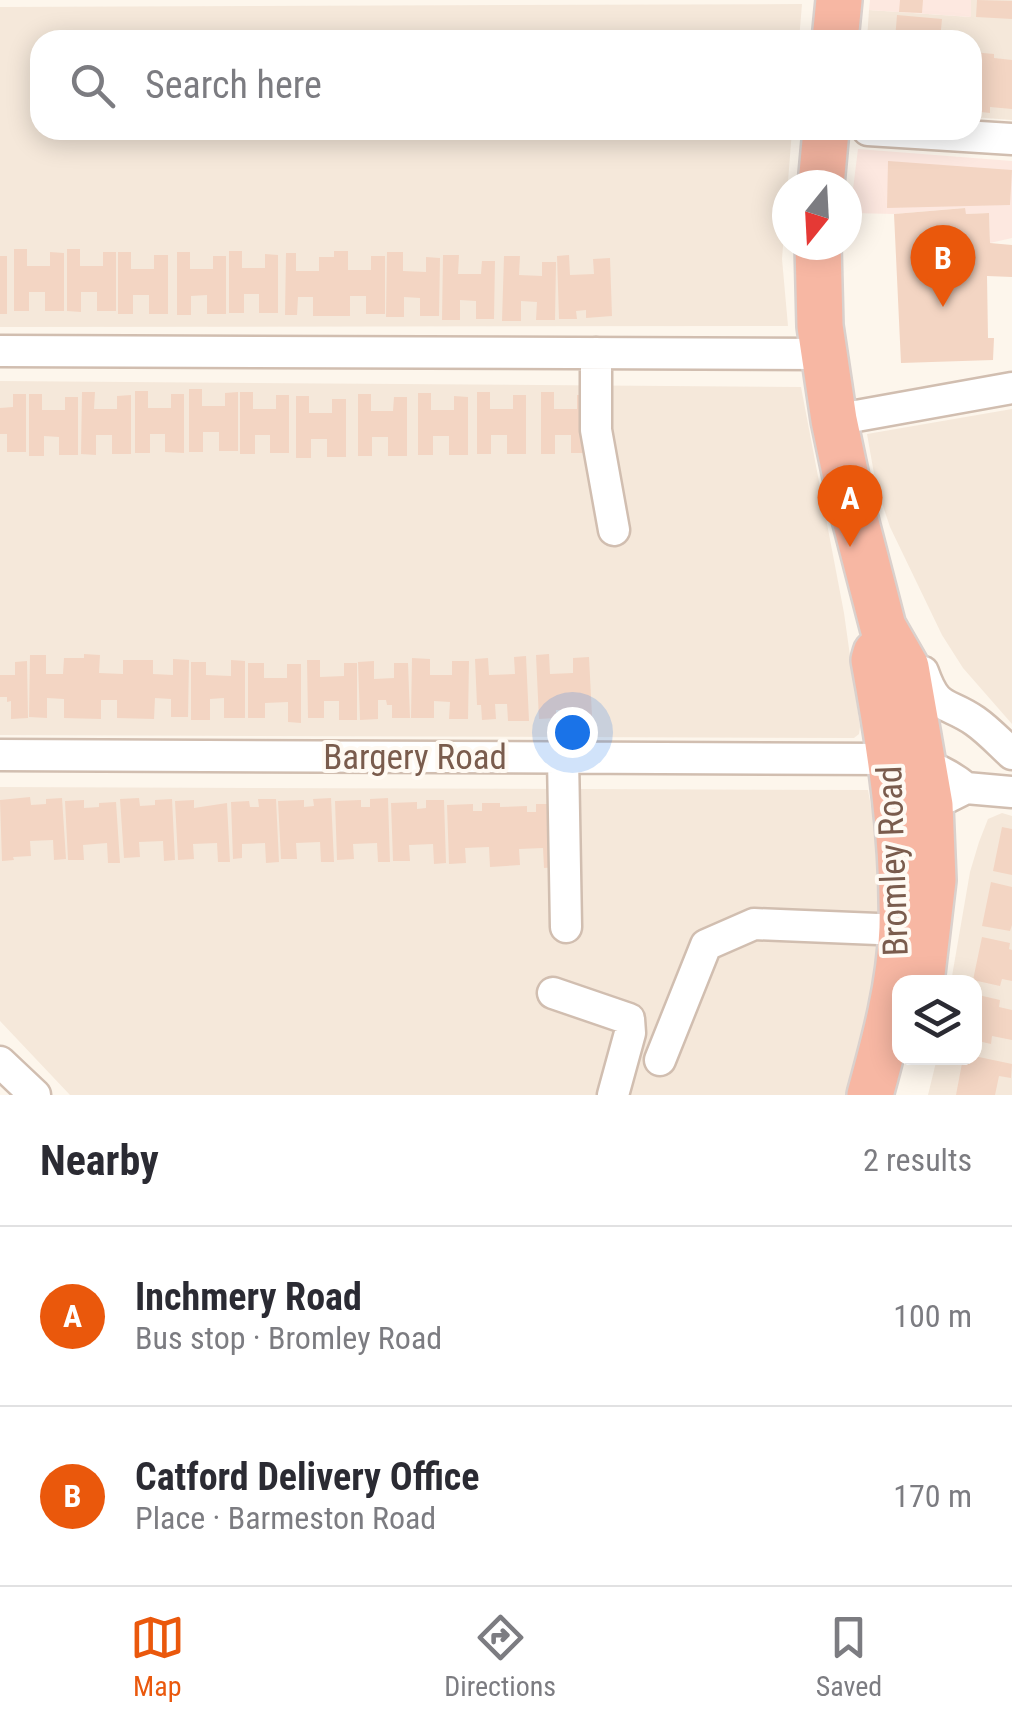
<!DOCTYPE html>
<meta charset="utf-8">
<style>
:root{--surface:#fff;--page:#f7f7f7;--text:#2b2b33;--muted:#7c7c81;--line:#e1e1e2;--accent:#ea580c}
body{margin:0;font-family:"Roboto Condensed",sans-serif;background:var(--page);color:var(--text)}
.controls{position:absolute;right:30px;bottom:30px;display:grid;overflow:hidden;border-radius:20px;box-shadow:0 5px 25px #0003}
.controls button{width:90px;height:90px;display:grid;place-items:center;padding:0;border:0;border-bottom:2px solid var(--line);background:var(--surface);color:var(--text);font:50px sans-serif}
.compass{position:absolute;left:772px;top:170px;width:90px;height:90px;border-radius:50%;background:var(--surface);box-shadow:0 5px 25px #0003;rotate:198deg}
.you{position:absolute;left:572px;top:732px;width:35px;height:35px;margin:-25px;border:8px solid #fff;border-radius:50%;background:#1a73e8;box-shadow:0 0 0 15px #1a73e833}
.badge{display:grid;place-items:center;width:65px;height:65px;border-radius:50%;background:var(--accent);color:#fff;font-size:32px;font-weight:700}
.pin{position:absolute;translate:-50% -82px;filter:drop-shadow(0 2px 5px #0008)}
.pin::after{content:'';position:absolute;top:52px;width:35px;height:30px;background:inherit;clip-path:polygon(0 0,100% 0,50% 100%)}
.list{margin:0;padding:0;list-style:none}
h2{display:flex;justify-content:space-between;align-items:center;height:130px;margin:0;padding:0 40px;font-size:42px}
h2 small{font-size:32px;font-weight:400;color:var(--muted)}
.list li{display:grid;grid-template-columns:65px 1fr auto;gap:30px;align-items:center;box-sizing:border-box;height:180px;padding:0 40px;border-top:2px solid var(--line)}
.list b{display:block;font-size:38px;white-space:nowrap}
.list p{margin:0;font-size:32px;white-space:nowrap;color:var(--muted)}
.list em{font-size:32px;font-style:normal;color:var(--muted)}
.icon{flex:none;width:55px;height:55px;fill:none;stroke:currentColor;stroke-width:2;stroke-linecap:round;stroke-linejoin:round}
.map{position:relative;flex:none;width:1012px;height:1095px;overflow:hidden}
.search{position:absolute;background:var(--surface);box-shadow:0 5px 25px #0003;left:30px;right:30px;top:30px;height:110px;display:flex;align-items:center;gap:25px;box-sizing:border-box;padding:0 35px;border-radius:30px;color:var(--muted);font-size:38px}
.sheet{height:490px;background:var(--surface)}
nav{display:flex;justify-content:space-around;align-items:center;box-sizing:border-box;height:140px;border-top:2px solid var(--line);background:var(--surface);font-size:28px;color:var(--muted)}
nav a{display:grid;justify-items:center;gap:5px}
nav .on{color:var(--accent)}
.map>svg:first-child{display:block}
.residential{fill:#f5e8da}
.commercial{fill:#fde8e0}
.building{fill:#f3d5c3}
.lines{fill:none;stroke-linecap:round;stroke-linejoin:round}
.minor-casing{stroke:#d1beb0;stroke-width:35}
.highway-casing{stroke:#dad1cd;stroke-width:50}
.minor{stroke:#fff;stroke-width:30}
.highway{stroke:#f7b7a3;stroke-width:45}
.labels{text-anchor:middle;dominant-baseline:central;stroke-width:8;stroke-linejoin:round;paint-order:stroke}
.street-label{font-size:35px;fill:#7a5c4d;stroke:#fffaf3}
</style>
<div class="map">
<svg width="1012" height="1095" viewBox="0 0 1012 1095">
<rect width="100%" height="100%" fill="#fdf6ec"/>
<path class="residential" d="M971 0H1012V120L972 117V40H867L869 10 970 17Z
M802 4 799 40H40V130H792L782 259 788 326 0 327V7Z
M0 381 801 387 844 613 860 727 859 734 854 738 0 735Z
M1012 409V724L963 668 942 635 890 527 876 485 867 434Z
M0 787 868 790 891 918 857 1095H70L0 1021Z
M1002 813 1012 816V1095H928L937 1058H974V982H951L970 872 979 842 988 819Z"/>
<path class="commercial" d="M870 0H971V17L869 10Z
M858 149 1012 161V238L990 243 989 213 966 214 964 208 894 214 850 213Z"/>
<path class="building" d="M900 0H923L922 13 899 12Z
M977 0 1012 1V19L976 17Z
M897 15 942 19 940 40H895Z
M972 52 994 54V58L1012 60V109L990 107V113L972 111Z
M888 161 1012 170 1010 205 887 208Z
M965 208 966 214 989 213 990 243 1012 245V277L987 276 988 338H994L993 360 901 363 894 214Z
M14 249H27V266H50V252L64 253V311H45V292H29V311H14Z
M67 249H80V266H103V252H116V311H97V292H81V312L67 311Z
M229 251H242V268H265V254L278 255V313H259V294H244V313H229Z
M334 251H348V270H371V256H385V314H366V296H350V316H313V297H298L297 315H285L286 253H296V271H319V257H334Z
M118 252H131V269H154V255H168V314H149V295H133V314H118Z
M177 252H190V269H213V256H226V314H207V295L191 296V315H177Z
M387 252H403V271L426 272V257L440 258 439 316H420V298L404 297V317H386Z
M443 255H459L458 274H481L482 261H495L494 319H476V301L460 300V320H442Z
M569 255 570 275 594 274 593 259 610 258 612 316 586 318V310L576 311 577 319H559L557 256Z
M0 256H7V314H0Z
M504 256H520L519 275 542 276V262H556L555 320H536L537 302 521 301V321H502Z
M189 389H202V406H225V393L238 392V451H219V432H203V452H189Z
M135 391H148V408H171V394H184V453L165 452V434H150V453H135Z
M82 392H95L94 409H117V396L131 395V454H112V435H96V455L81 454Z
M240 392H253V409H276V395H289V453H270V435H255V454H240Z
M477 392H490V409H513V395H526V454H507V435H491V454H477Z
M541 392H554V409H577V395H590V453H571V435H555V454H541Z
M418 393H431V410H454V396L468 397V455H449V436H433V455H418Z
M13 394H26V452H7V434H0V408L13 407Z
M29 394H42V410H65V397H78V455H59V437L44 436V456H29Z
M358 394H371V411H393L394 397H407V456H388V437H372V456H358Z
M296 396H309V413H332V399H346V457H327V439H311V458H296Z
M84 654 100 655 99 673 123 674V660H153V674L173 675V659L189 660 188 717H171V699L155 698 154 719 117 718V700H101V719L64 718V699L47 698V718L29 717 30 655H46V674H63L64 658H84Z
M549 654 550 674 573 673V658L589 657 592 716 566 717 565 710H556V718L539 719 536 655Z
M526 656 529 721H508L507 704H495L496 719 482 720 481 705H477L475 659 488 658 489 675 515 674 514 657Z
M412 658 430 659V675H452V661H469L468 719H449L450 702 434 701V718H411Z
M231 660 245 661V718H224V698L210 699V720H191V662H206V675L231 676Z
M307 660H320V677L344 676V663H357V720H339V701H324V718H308Z
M27 661 28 718 11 719V701L7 702V697H0V675H15V662Z
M374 661V679L394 678V663H408L410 718H392V705H387L386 700H378V719L360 720 358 662Z
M248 663H264V678H287V664H301V723L288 722V702L265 703V718H248Z
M30 797 31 805 46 804V799L62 798 66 859 54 860 53 840 30 841 31 856 13 857 14 860 2 861 0 800Z
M139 798 140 806 155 805V800L172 799 175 860 164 861 163 841 139 842 140 857 124 858 120 799Z
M331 798 334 862H321L320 842 296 843 297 859H281L278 801 304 800V807L314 806 313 799Z
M388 798 390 862H378L377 843 353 844 354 859 337 860 335 801 361 800V807H370V799Z
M258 799H276L279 862 266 863 265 843 242 844V858L233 859 231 802 249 801 250 807H259Z
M84 800V808L99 807V803L116 802 120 863H108L107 843 83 845 84 860H68L65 801Z
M194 800V808L227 803 230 862H218L217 843 193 844 194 859 178 860 175 801Z
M426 800H444L446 863 434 864 433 844 409 845 410 861H393L391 803 417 802V809L426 808Z
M482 803H500V807L527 806V812H536V804H554L557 867 544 868 543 848 519 849 520 865 490 867 489 847 465 848 466 863 449 864 447 805 473 804V811H482Z
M1002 827 1012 829V875L993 871Z
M991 882 1012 887V925L1010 931 982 926Z
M982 937 1010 943 1009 949 1012 950V981L1002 979 1000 986 973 980Z
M974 994 1000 1000 999 1007 1012 1010V1040L992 1036 991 1044 974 1040Z
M974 1056 1012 1064 1011 1078 999 1076 995 1095H956L963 1058Z"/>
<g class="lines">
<g class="minor-casing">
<path id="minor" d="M868 130 1012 139
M0 351 823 354
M596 353V430L614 530
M834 420 1012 388
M908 668 923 672C937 712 946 701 975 721 988 730 1000 743 1012 754
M0 755 889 759C921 763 940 767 966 788
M563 757 566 927
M948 797 966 788 1012 792
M553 993 629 1019 630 1033 613 1095
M660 1060 706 945 754 924 902 930
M0 1062 35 1095"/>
</g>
<g class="highway-casing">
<path id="highway" d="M835 40 839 0
M821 185 826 130
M818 245 820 326 834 420 854 515 883 627 906 667 930 805 933 880 921 982
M870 1095C885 1040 900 985 902 928 904 839 890 747 874 660L876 653"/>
</g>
<use href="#minor" class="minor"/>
<use href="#highway" class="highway"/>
</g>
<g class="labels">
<g class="street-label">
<text x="415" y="757">Bargery Road</text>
<text transform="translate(893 861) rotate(-92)">Bromley Road</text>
</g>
</g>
</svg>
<div class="controls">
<button><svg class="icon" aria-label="layers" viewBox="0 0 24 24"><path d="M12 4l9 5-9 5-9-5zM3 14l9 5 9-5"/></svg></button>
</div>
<svg class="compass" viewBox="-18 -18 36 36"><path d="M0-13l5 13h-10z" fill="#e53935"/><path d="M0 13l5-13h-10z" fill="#7c7c81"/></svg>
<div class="you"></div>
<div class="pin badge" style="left:850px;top:547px">A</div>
<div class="pin badge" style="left:943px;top:307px">B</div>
<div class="search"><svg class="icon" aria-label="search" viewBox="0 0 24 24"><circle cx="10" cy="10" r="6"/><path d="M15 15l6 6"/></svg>Search here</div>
</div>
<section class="sheet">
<h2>Nearby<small>2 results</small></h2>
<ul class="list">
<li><span class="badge">A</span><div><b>Inchmery Road</b><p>Bus stop · Bromley Road</p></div><em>100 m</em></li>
<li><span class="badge">B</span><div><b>Catford Delivery Office</b><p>Place · Barmeston Road</p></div><em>170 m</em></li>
</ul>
</section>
<nav>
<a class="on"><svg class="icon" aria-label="map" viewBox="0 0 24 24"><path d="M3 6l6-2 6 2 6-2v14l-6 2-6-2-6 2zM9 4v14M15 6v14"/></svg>Map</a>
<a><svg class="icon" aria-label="directions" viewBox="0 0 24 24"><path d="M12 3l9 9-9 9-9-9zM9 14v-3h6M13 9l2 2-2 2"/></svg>Directions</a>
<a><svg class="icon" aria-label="saved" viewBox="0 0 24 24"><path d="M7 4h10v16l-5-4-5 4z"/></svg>Saved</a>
</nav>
